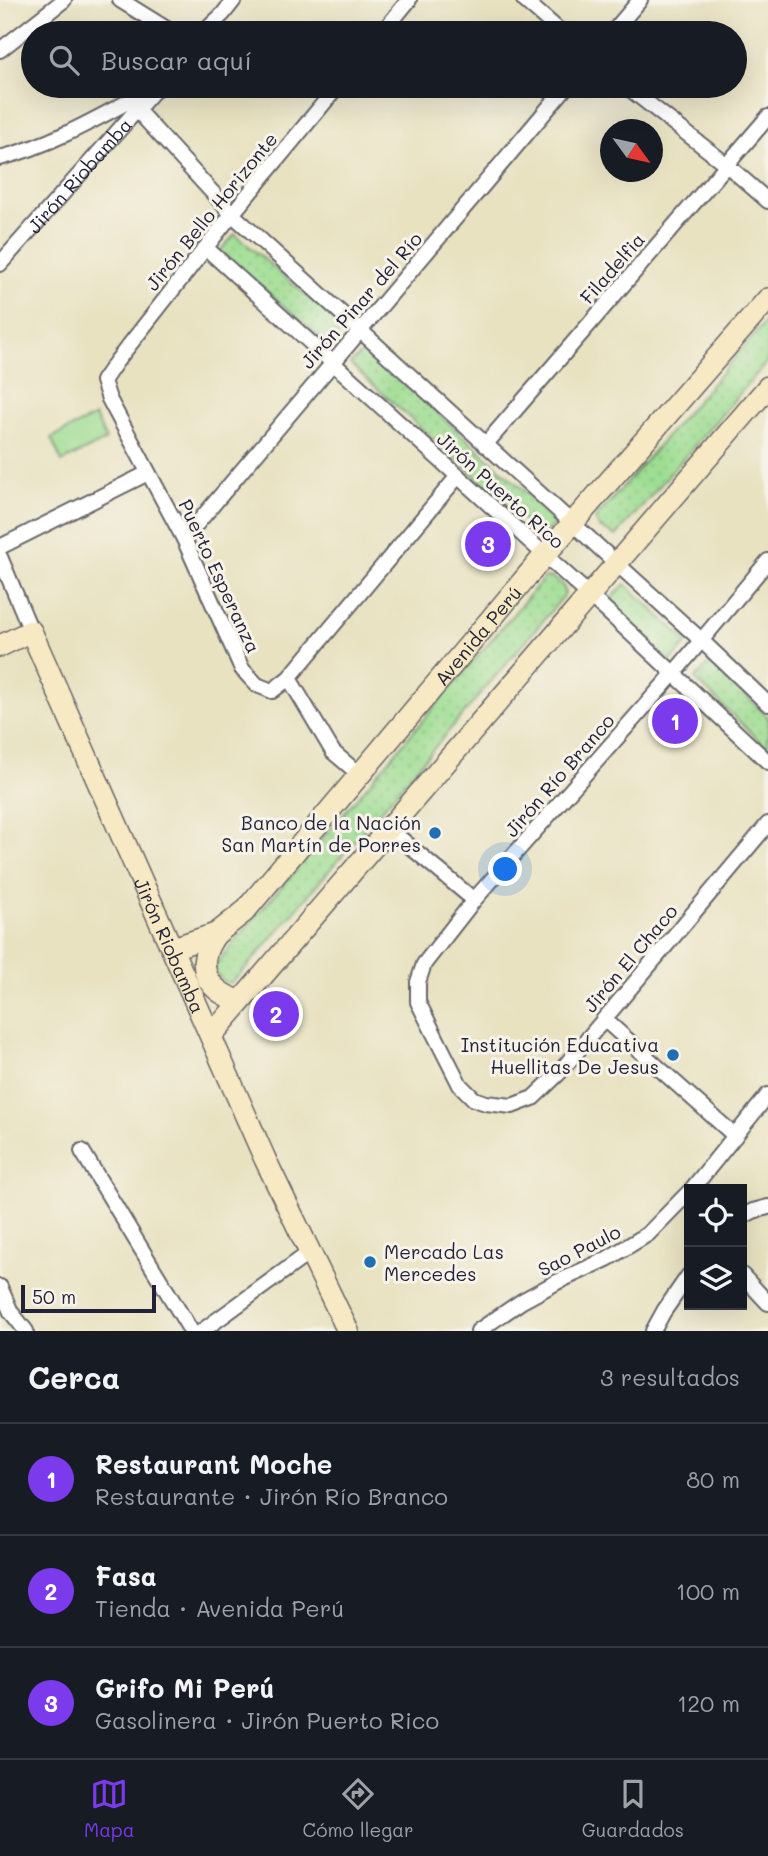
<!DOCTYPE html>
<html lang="es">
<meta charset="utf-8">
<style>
:root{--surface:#171b24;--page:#20242c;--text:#f1f3f6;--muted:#9ea1a6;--line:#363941;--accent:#7c3aed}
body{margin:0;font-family:Mali,sans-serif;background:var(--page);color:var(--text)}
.controls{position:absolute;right:21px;bottom:21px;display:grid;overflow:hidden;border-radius:0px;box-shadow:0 7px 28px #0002}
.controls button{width:63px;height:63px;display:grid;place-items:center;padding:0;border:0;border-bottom:2px solid var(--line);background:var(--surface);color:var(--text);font:35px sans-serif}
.compass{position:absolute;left:600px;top:119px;width:63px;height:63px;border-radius:50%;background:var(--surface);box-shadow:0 7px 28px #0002;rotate:123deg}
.scale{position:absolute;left:21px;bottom:18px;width:135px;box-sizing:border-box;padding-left:7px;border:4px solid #22223b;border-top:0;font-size:19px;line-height:24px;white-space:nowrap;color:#22223b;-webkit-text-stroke:5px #f7f3e8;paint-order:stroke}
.you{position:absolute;left:506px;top:870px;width:24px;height:24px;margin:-18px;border:5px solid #fff;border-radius:50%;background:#1a73e8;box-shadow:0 0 0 10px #1a73e833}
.badge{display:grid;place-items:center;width:46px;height:46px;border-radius:50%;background:var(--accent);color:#fff;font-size:23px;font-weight:700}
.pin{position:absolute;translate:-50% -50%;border:4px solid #fff;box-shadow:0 2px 7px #0006}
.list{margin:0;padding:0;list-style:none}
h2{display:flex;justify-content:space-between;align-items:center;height:91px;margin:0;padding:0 28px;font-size:30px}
h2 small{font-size:23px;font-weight:400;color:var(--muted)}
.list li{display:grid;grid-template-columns:46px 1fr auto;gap:21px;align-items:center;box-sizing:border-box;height:112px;padding:0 28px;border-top:2px solid var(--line)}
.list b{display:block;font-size:26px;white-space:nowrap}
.list p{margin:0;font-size:23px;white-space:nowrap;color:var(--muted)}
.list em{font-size:23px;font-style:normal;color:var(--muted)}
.icon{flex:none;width:38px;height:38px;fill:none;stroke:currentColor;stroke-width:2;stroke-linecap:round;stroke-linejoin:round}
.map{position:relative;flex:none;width:768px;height:1331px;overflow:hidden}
.search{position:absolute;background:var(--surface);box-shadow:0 7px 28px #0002;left:21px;right:21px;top:21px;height:77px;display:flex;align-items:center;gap:18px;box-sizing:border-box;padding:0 24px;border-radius:38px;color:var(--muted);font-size:26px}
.sheet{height:427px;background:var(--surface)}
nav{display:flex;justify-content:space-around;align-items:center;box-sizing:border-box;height:98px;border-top:2px solid var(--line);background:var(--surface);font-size:19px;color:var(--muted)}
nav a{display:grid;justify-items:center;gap:4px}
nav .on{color:var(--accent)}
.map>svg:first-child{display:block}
.grass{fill:url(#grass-dots);stroke:#608066;stroke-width:2}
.pitch{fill:#9edd92;stroke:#608066;stroke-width:2}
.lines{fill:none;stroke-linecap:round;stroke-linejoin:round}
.street-casing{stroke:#67656a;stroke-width:18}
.secondary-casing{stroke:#67656a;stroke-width:24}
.street{stroke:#fff;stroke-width:14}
.secondary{stroke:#f7e9c3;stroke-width:21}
.poi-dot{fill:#1f6fb2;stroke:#f7f3e8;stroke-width:2.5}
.labels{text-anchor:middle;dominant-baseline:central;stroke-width:6;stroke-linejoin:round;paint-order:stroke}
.street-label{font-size:19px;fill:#22223b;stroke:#f7f3e8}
.poi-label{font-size:19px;fill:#22223b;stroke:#f7f3e8;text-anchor:end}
</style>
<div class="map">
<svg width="768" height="1331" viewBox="0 0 768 1331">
<defs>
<pattern id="grass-dots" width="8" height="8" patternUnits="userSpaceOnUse" patternTransform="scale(1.75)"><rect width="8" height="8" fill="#9edd92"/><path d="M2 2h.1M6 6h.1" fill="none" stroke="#88bd7f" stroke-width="1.8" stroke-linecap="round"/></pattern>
</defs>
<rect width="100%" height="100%" fill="#f7f3e8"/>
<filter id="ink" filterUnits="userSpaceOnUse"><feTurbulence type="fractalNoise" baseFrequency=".0143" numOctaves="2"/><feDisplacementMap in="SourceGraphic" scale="14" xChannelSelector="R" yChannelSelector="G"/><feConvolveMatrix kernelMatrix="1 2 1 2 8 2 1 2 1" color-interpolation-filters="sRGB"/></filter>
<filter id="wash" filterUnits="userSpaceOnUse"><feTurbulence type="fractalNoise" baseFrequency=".00686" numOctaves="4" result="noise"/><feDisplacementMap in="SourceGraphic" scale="28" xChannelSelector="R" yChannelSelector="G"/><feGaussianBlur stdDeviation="1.57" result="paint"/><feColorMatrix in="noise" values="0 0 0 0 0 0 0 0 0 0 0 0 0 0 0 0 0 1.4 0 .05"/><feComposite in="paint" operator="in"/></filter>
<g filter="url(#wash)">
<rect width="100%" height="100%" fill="#e8e2c1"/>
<path class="grass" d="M235 234 344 328 329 345 220 251Z
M768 319V361L616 536 599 527 595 519Z
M366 349 557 520 542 537 350 364Z
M551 577 562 584 565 591 564 596 246 968 231 983C220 982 216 976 214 966L544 578Z
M625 584 688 642 670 662 606 604Z
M711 662 768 717V749L695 679Z"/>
<path class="pitch" d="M95 416 106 440 62 462 51 438Z"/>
</g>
<g filter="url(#ink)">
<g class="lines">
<g class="street-casing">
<g id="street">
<path d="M120 0 173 33"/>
<path d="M524 0 562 33"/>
<path d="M203 33 223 14 234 0"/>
<path d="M382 33 409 0"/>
<path d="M612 33 640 0"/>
<path d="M0 50 64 0"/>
<path d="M338 86 232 214 116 362 103 381 109 399 184 539 242 669 257 685 272 691 289 678 458 476"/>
<path d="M626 86 727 165 768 201"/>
<path d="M137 110 232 214 701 640 768 704"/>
<path d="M0 158C52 145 101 116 148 91"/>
<path d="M206 248 608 612 768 762"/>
<path id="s1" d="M0 264 158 86"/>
<path d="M485 445 768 117"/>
<path d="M184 539 567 86"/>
<path d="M0 547 148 473"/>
<path d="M0 557 31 631"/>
<path d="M768 561 674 673 474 900 424 964 418 982V1002L460 1085 474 1099 486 1103 512 1106 533 1098 559 1073 768 824"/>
<path d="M289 678 333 752 360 775"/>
<path d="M388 828 474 900"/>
<path d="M604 1019 735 1136"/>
<path d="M82 1151 191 1331"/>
<path d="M692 1189 768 1095"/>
<path d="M742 1217 753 1211 768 1207"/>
<path d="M742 1275 768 1303"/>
<path d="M0 1287 11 1312 26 1331"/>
<path d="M202 1331 309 1253"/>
<path d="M478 1331 522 1301 557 1282 607 1259 648 1234 689 1192"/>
<path d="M653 1331 664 1311 689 1275"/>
</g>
</g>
<g class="secondary-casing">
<g id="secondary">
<path id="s2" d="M0 646 31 631 265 1159 348 1331"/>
<path d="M216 934C193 965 206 991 240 1001"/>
<path id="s3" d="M173 948 216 934 244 912 544 556 768 299"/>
<path d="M211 1036 768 387"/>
</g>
</g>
<use href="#street" class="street"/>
<use href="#secondary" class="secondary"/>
</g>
</g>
<g class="poi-dot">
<circle cx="435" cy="833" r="7"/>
<circle cx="673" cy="1055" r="7"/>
<circle cx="370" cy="1262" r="7"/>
</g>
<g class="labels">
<g class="street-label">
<text stroke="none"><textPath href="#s1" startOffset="119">Jirón Riobamba</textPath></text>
<text transform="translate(211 211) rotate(-51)">Jirón Bello Horizonte</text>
<text transform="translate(612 268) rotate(-49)">Filadelfia</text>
<text transform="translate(361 300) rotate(-49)">Jirón Pinar del Río</text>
<text transform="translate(501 490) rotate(42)">Jirón Puerto Rico</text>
<text transform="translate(220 576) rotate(65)">Puerto Esperanza</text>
<text stroke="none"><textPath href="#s3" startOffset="443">Avenida Perú</textPath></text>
<text transform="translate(559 775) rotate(-49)">Jirón Río Branco</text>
<text stroke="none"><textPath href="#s2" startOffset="378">Jirón Riobamba</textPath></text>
<text transform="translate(630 958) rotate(-50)">Jirón El Chaco</text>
<text transform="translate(579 1250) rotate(-27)">Sao Paulo</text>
</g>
<g class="poi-label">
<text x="421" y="822">Banco de la Nación<tspan x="421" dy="22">San Martín de Porres</tspan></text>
<text x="659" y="1044">Institución Educativa<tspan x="659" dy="22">Huellitas De Jesus</tspan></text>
<text x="384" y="1251" text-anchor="start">Mercado Las<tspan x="384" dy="22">Mercedes</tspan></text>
</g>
</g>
</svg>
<div class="controls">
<button><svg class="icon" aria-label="locate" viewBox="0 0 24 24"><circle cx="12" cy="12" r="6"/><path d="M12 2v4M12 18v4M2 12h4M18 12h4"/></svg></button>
<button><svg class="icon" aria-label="layers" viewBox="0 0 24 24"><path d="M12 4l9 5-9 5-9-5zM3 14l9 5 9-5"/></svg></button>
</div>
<svg class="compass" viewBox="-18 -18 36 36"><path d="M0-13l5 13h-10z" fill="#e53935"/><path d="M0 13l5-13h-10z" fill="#9ea1a6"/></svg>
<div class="scale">50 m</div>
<div class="you"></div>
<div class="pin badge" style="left:675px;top:721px">1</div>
<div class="pin badge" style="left:276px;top:1014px">2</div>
<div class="pin badge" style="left:488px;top:544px">3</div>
<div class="search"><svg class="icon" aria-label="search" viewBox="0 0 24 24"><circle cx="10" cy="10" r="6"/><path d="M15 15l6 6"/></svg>Buscar aquí</div>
</div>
<section class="sheet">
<h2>Cerca<small>3 resultados</small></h2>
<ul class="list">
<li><span class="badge">1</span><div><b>Restaurant Moche</b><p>Restaurante · Jirón Río Branco</p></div><em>80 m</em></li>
<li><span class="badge">2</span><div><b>Fasa</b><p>Tienda · Avenida Perú</p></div><em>100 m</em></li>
<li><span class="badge">3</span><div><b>Grifo Mi Perú</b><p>Gasolinera · Jirón Puerto Rico</p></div><em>120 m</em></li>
</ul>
</section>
<nav>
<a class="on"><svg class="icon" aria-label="map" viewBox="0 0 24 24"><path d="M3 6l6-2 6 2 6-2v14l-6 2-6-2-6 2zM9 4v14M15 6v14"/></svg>Mapa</a>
<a><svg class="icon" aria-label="directions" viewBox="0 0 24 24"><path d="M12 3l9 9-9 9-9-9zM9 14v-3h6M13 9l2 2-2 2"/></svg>Cómo llegar</a>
<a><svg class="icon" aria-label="saved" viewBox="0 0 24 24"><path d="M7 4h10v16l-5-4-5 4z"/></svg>Guardados</a>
</nav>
